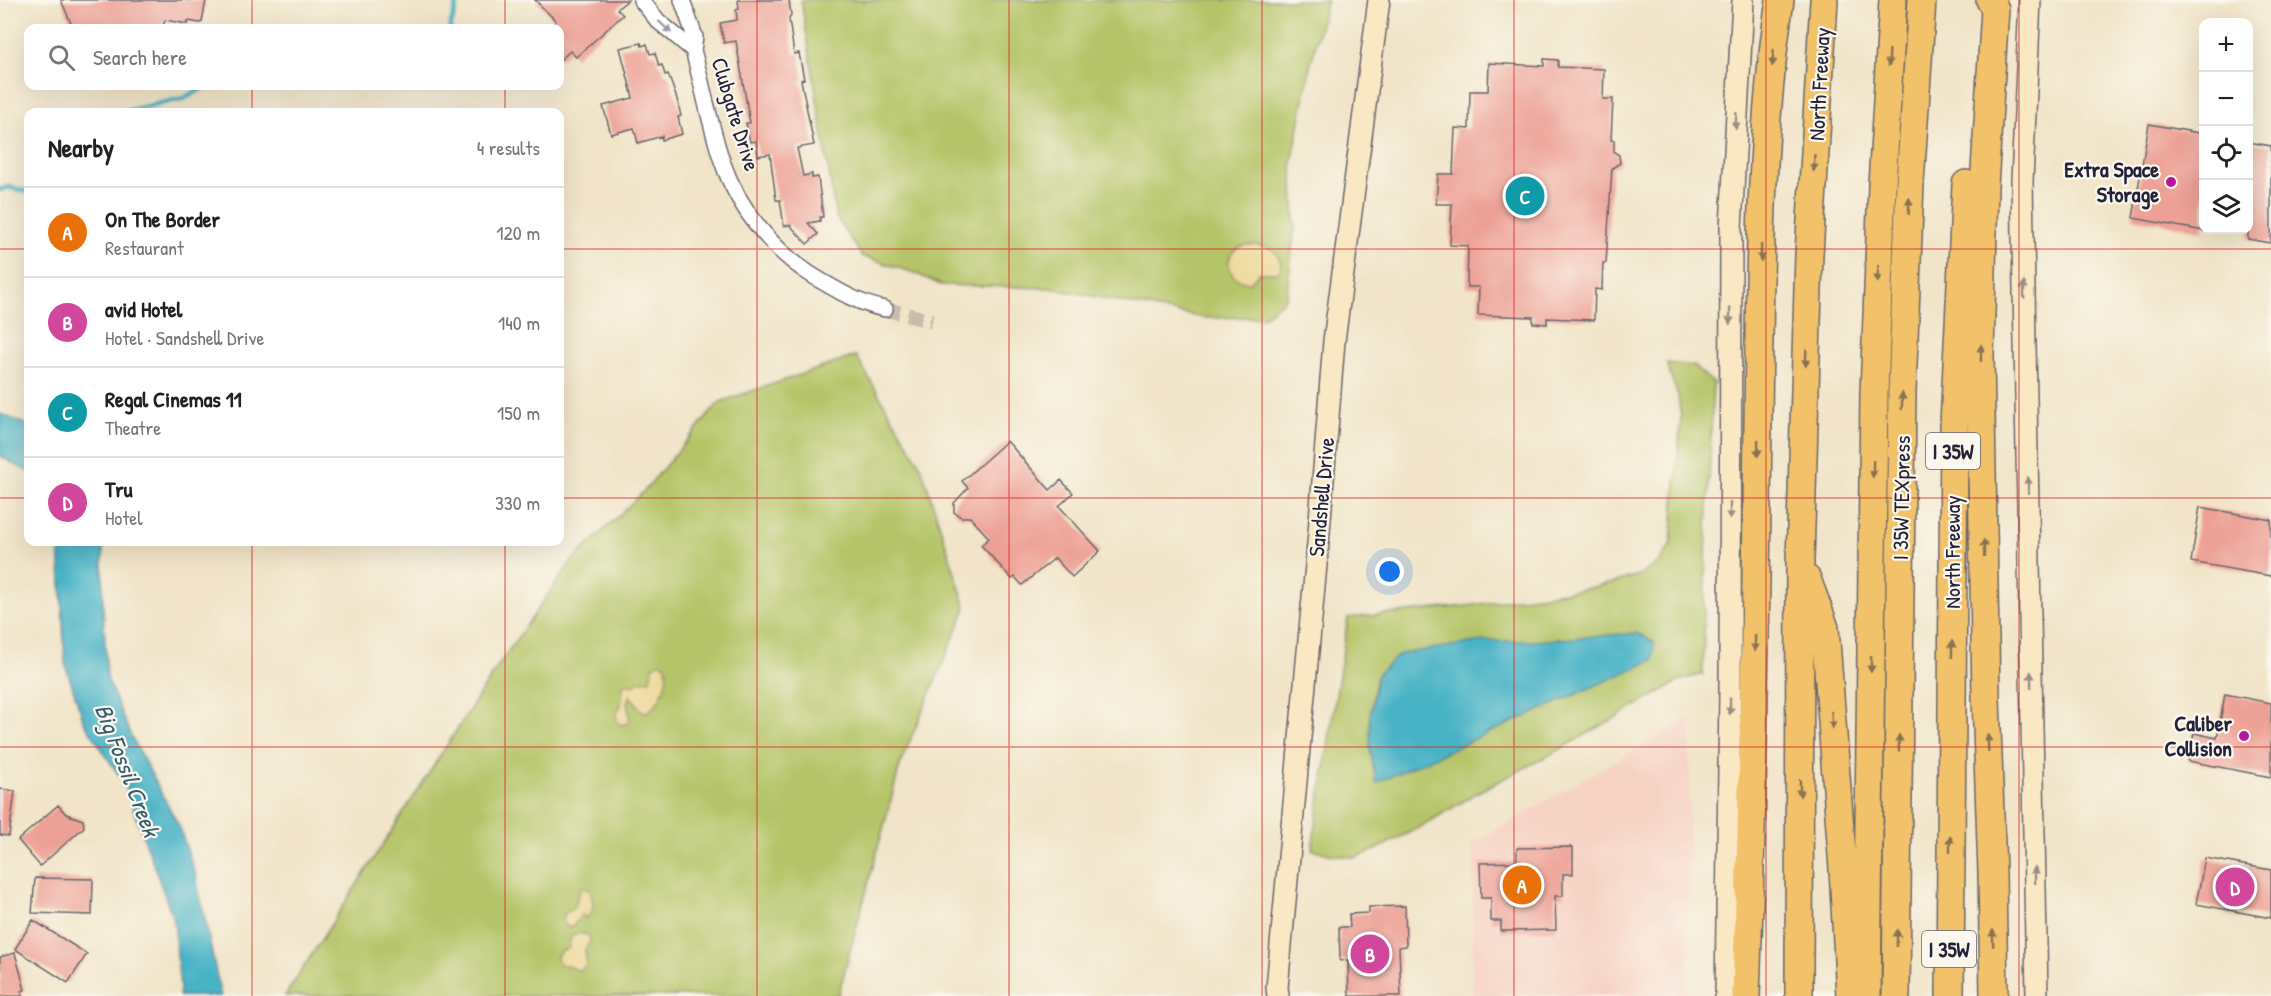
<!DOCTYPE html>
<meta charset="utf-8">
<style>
:root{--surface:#fff;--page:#f6f6f6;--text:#222;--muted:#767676;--line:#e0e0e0;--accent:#2563eb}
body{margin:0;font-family:"Patrick Hand",sans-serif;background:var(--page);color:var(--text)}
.controls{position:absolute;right:18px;top:18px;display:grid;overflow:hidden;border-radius:12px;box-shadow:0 6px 24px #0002}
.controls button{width:54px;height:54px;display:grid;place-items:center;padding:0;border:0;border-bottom:2px solid var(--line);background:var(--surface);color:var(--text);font:30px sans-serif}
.you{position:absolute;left:1390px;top:572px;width:21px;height:21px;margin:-15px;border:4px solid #fff;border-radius:50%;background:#1a73e8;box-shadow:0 0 0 9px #1a73e833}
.badge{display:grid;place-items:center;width:39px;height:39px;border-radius:50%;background:var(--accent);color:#fff;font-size:20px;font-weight:700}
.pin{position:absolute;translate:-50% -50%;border:3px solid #fff;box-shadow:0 2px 6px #0006}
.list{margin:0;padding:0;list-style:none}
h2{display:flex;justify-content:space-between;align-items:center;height:78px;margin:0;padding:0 24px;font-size:26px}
h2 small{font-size:20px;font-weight:400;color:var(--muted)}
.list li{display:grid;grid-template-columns:39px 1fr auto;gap:18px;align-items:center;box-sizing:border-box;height:90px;padding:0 24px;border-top:2px solid var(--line)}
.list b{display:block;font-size:22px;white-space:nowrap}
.list p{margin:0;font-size:20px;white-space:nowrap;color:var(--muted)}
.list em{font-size:20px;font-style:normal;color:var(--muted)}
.icon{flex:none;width:33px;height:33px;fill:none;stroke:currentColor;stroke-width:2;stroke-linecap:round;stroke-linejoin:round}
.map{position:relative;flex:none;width:2271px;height:996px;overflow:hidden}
.search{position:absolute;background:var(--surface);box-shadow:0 6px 24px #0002;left:24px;top:24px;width:540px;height:66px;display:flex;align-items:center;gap:15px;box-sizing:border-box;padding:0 21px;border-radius:12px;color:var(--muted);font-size:22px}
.panel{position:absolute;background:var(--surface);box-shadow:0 6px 24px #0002;left:24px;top:108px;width:540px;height:438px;border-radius:12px}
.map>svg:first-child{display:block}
.built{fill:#f6d2c3}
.green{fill:#b5c467;stroke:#6c7351;stroke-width:1.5}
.sand{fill:#eeda9e;stroke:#887e6c;stroke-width:1.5}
.water{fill:#49b3c6;stroke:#366a80;stroke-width:1.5}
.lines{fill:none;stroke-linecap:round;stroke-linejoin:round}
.stream{stroke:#49b3c6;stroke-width:5}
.building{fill:#eda095}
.street-tunnel{stroke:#c8bdac;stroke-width:15;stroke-dasharray:15 8;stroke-linecap:butt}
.street-casing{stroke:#6a666c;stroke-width:18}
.secondary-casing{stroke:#6a666c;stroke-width:24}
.highway-casing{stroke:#6a666c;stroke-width:30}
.street{stroke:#fff;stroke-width:15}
.secondary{stroke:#fae7c3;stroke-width:21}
.highway{stroke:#f2c26a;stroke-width:27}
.oneway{fill:#9c9ca7}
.oneway2{fill:#8a7252}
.oneway3{fill:#998e86}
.grid{fill:none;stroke:#d62828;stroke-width:1.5;stroke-opacity:0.55}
.poi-dot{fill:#b5179e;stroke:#fbf7ec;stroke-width:2}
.labels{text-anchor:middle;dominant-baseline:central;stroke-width:4.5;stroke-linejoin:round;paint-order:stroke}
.shield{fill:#fbf7ec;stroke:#636270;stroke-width:1.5}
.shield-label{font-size:21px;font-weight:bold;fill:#22223b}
.street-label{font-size:22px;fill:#22223b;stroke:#fbf7ec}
.poi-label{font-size:22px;font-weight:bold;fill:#22223b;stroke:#fbf7ec;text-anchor:end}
.water-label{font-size:24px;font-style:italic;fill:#325c73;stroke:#fbf7ec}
</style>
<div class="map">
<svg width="2271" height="996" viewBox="0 0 2271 996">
<rect width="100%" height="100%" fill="#fbf7ec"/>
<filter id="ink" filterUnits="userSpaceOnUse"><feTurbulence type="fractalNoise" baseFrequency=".0167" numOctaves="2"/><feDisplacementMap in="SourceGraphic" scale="12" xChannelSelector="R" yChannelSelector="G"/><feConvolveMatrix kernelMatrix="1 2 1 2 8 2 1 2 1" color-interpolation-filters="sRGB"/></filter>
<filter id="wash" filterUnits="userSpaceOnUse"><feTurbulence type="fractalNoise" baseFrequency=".008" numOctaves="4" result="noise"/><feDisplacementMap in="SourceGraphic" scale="24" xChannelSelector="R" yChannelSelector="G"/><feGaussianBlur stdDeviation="1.35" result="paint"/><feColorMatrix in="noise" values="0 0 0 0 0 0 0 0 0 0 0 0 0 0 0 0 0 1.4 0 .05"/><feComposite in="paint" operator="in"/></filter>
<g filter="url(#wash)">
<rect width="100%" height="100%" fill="#f1e4c8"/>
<path class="built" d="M1690 718 1687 996H1472L1473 865 1471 844Z"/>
<path class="green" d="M801 0H1327L1310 67 1292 163 1295 226 1286 298 1263 317 1205 318 1049 288 941 285 915 273 862 256 836 217Z
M856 356 921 466 966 608 901 762 838 996H285L500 663 571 562 643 492 720 402Z
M1666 363 1694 366 1713 383 1705 583 1703 674 1681 680 1557 751 1480 791 1422 826 1377 849 1355 858 1329 854 1312 849 1348 618 1466 606 1585 589 1616 582 1642 574 1660 561 1671 545 1681 418 1678 395Z"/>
<path class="sand" d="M1257 245C1272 247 1280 252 1281 268L1275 273H1259L1249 283C1225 280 1222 253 1242 246 1246 245 1252 245 1257 245Z
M661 662 666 666C669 681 661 704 647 712L642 711 630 696 627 702 630 720 628 723 622 725 618 723 616 715 621 705 623 685 627 683 634 685 639 681 650 680 653 666Z
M583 887 590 890C594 899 595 913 586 918L582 915 572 927H567L562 920 566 912C579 909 574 896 583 887Z
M579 933 589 935 590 942 585 950 587 963 581 971 558 963 557 956 561 951 569 948 571 936Z"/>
<path class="water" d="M0 414 28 425V472L0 456Z
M59 542H103V608L107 678 130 734 179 826 196 876 221 996H179L180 988 174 921 124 783 84 722 65 664Z
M1636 633 1654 642 1653 660 1376 783 1370 748V716L1377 675 1400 654 1483 641H1533Z"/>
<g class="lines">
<path class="stream" d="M450 28 458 0
M121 112 185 98 206 86
M0 190 8 187 28 192"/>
</g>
<g id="blocks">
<path class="building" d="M61 0H206L202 22 200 23 188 21V24L165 20 163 28H73Z
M535 0H628L617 9 623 15 576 57 570 51 560 60V28H548L556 21Z
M738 0H789L791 15 789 19 794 54 799 53 804 79 801 80 814 145 797 148 803 176 812 174V178L818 177 823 217H820V221L808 223 818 234 807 244 790 225 784 226 780 200H776L770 154 758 156 756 141 750 142 746 123H750L736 41 724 43 720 23 737 20 736 10 739 9Z
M641 43 642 46 647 44 650 54 655 53 659 66 662 65 665 75 668 74 677 99 681 116 678 117 682 134 662 140V136L638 143 634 128 611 134 603 106 633 98 620 48Z
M1544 59 1558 60V67L1604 69 1603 99H1613L1611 140H1614V152L1619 155 1620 163 1612 168 1606 263H1603L1602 290 1595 289 1594 320 1547 318V324L1533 323V317L1478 315 1479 287H1467L1468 246 1450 245 1452 204H1436L1438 174H1453L1455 128 1469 129 1470 91H1488L1489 63 1544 66Z
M2149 124 2204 134V231L2133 218Z
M2248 142 2271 146V243L2248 239Z
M1007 441 1050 490 1061 480 1073 493 1059 506 1100 551 1072 577 1055 558 1022 585 1015 577 1012 579 981 545 989 538 970 517H961L954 512V503L968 488 962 481Z
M2200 507 2271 520V576L2191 562Z
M2225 694 2271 703V777L2188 761 2194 733 2217 738Z
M0 789 15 791 9 836 0 835Z
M58 805 66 814 83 820 84 827 40 866 18 840Z
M1573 847V874H1563V896H1555L1556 930 1501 931V921H1491V898H1481L1480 863 1517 862V848Z
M2205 858 2271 870V918L2196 904Z
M35 878 93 879 92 915 32 913Z
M1405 906 1406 946 1399 947 1401 996H1349L1348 960 1340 961 1339 927H1350L1349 914 1369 913V907Z
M33 920 87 954 68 983 15 949Z
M15 953 25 990 21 991 23 996H0V957Z"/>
</g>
</g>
<g filter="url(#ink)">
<use href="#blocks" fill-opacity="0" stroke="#6a666c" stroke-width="1.5"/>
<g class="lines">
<path class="street-tunnel" d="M885 309 932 321"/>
<g class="street-casing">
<path id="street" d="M641 0 658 21 693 50
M682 0 695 37 693 50C703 87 710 125 722 161 739 210 774 253 818 279 840 292 860 304 885 309"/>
</g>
<g class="secondary-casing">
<path id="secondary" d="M2030 0 2022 181 2037 996
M1278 996 1277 988 1319 532 1334 341 1379 0
M1726 996 1730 691 1731 228 1743 0"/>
</g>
<g class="highway-casing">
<path id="highway" d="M1990 0 1995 9 1984 186 1980 357 1986 697 1992 873 1994 996
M1807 579 1825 628 1843 869 1850 996
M1746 996C1753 804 1756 612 1758 420 1760 280 1759 139 1780 0
M1799 996 1800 561 1809 254 1824 0
M1867 996 1874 393 1882 185 1893 0
M1896 996 1902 392 1910 183 1922 0
M1950 996 1954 425 1966 184"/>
</g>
<use href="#street" class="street"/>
<use href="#secondary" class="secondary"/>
<use href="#highway" class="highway"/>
</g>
<defs><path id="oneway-solid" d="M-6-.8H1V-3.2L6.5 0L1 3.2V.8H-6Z" transform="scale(1.5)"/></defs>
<use class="oneway" href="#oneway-solid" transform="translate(665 27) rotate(43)"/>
<g class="oneway2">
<use href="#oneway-solid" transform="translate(1773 58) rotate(95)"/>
<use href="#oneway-solid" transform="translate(1889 58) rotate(93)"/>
<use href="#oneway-solid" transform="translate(1814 163) rotate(93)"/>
<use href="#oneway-solid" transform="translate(1909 206) rotate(-88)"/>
<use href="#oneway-solid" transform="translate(1761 253) rotate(91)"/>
<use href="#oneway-solid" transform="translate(1878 274) rotate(92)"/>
<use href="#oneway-solid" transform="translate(1981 353) rotate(-90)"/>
<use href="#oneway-solid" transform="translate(1806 358) rotate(92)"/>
<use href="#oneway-solid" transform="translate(1902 401) rotate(-89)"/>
<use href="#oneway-solid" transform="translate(1758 448) rotate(91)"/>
<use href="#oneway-solid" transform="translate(1873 469) rotate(91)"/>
<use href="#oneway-solid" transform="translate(1984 548) rotate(-91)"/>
<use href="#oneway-solid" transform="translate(1755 643) rotate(91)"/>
<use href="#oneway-solid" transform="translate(1952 649) rotate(-90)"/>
<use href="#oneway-solid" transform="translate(1871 664) rotate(91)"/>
<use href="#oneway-solid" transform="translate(1832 720) rotate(86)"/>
<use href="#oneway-solid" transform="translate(1899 743) rotate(-89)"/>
<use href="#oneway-solid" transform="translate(1988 743) rotate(-92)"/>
<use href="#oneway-solid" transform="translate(1800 788) rotate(90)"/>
<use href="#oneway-solid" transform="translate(1950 844) rotate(-90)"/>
<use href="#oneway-solid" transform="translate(1897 938) rotate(-89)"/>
<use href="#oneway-solid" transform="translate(1993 938) rotate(-91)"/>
</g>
<g class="oneway3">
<use href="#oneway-solid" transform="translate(1736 121) rotate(92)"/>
<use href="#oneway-solid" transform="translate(2024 290) rotate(-91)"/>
<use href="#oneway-solid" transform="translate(1730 316) rotate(91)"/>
<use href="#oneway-solid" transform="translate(2028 485) rotate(-91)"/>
<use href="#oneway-solid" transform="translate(1730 511) rotate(90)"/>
<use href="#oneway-solid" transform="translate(2031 680) rotate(-91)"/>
<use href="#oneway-solid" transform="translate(1730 706) rotate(91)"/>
<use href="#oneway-solid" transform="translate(2035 875) rotate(-91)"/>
</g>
</g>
<path class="grid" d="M252 0V28M505 0V28M757 0V996M1009 0V996M1262 0V996M1514 0V996M1766 0V996M2019 0V996M252 86V112M505 86V112M0 249H28M560 249H2271M0 498H28M560 498H2271M252 542V996M505 542V996M0 747H2271"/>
<g class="poi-dot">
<circle cx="2171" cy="182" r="6"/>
<circle cx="2244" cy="736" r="6"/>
</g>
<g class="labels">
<g class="shield">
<rect x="1926" y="433" width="54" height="36" rx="4.5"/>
<rect x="1922" y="931" width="54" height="36" rx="4.5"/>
</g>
<g class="shield-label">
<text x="1953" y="451">I 35W</text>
<text x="1949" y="949">I 35W</text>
</g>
<g class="street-label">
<text transform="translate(1819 84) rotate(-87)">North Freeway</text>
<text transform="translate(736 114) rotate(73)">Clubgate Drive</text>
<text transform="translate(1321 497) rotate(-85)">Sandshell Drive</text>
<text transform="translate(1901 498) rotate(-89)">I 35W TEXpress</text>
<text transform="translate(1952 552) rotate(-90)">North Freeway</text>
</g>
<g class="poi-label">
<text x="2159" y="169">Extra Space<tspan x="2159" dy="25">Storage</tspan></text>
<text x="2232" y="723">Caliber<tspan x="2232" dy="25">Collision</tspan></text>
</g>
<g class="water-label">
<text transform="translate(128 770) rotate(69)">Big Fossil Creek</text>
</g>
</g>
</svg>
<div class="controls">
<button>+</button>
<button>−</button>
<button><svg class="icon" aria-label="locate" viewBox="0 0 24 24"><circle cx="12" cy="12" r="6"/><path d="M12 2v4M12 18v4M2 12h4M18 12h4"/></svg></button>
<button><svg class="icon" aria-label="layers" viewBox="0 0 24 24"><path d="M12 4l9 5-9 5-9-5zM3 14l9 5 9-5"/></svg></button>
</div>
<div class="you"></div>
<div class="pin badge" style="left:1522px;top:885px;background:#e8710a">A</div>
<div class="pin badge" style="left:1370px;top:954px;background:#d1479c">B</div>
<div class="pin badge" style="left:1525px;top:196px;background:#0f9aa8">C</div>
<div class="pin badge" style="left:2235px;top:887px;background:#d1479c">D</div>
<div class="search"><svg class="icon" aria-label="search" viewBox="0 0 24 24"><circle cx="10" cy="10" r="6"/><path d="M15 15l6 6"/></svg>Search here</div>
<section class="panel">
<h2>Nearby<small>4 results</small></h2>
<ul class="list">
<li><span class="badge" style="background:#e8710a">A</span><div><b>On The Border</b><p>Restaurant</p></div><em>120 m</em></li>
<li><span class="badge" style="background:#d1479c">B</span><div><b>avid Hotel</b><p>Hotel · Sandshell Drive</p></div><em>140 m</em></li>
<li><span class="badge" style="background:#0f9aa8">C</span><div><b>Regal Cinemas 11</b><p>Theatre</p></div><em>150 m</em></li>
<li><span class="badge" style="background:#d1479c">D</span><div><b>Tru</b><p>Hotel</p></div><em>330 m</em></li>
</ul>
</section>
</div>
